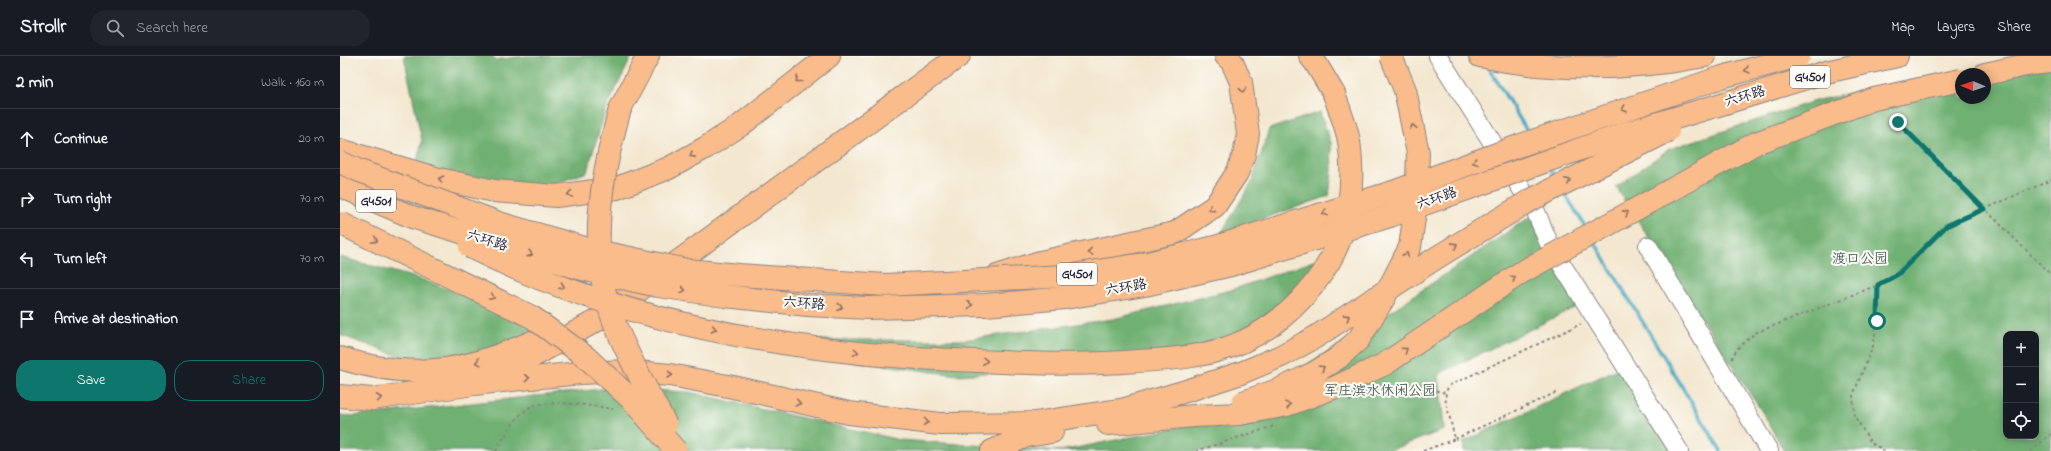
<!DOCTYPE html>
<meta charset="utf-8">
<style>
:root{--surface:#171b24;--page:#20242c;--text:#f1f3f6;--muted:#9ea1a6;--line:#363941;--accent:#0f766e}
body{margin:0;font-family:"Indie Flower","LXGW WenKai TC",sans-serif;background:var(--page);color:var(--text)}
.controls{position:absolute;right:12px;bottom:12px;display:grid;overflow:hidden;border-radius:8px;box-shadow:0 2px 10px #0003}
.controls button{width:36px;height:36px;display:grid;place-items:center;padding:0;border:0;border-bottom:1px solid var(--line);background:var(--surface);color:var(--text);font:20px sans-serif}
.compass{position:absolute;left:1615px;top:12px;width:36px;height:36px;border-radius:50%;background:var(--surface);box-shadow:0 2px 10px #0003;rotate:272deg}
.stop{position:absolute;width:12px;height:12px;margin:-9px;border:3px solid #0f766e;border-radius:50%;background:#fff}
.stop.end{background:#0f766e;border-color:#fff;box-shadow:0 1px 4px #0008}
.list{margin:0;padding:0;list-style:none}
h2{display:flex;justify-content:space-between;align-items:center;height:52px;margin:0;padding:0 16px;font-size:17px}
h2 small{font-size:13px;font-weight:400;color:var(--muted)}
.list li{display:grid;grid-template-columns:26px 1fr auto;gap:12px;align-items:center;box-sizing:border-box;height:60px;padding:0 16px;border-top:1px solid var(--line)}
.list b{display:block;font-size:15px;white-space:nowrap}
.list em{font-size:13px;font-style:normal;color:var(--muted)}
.actions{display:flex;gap:8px;padding:12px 16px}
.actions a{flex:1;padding:9px 0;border:1px solid var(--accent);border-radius:16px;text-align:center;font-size:14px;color:var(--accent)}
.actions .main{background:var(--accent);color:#fff}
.icon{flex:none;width:22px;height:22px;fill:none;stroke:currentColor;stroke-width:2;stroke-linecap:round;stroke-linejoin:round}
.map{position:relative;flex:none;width:1711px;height:395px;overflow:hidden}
header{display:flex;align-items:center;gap:24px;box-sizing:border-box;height:56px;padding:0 20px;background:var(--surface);border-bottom:1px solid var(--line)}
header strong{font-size:19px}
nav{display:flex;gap:22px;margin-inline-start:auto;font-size:14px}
.search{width:280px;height:36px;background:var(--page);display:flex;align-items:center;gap:10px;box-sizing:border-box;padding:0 14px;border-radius:16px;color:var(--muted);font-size:15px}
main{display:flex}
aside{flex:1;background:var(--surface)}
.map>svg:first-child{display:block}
.forest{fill:#6fb072;stroke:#486956;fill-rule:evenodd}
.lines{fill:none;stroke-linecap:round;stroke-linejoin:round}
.stream{stroke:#42a7c2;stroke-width:3.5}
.minor-casing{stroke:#8a8485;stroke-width:20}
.highway-casing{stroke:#8a8485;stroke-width:24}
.path{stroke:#8a8485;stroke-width:2;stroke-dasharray:3 3;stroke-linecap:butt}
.minor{stroke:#fff;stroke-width:18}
.highway{stroke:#f9bc8a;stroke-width:22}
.highway-bridge-casing{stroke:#8a8485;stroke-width:24;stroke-linecap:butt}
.highway-bridge{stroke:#f9bc8a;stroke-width:22}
.oneway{stroke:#8e6f62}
.route{stroke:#0f766e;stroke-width:5}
.labels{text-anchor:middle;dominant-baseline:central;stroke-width:4;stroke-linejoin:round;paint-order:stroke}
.shield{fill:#fdfcf7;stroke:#646373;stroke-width:1}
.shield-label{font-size:13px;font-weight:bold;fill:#22223b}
.street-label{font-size:14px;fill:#22223b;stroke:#fdfcf7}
.park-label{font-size:14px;fill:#465e55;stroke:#fdfcf7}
</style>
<header>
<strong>Strollr</strong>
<div class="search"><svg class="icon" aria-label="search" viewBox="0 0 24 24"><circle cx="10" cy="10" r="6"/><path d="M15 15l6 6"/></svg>Search here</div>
<nav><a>Map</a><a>Layers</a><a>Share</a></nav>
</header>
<main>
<aside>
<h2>2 min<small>Walk · 160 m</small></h2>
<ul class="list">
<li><svg class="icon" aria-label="ahead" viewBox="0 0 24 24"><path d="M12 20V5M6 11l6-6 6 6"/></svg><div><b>Continue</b></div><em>20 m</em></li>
<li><svg class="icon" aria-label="right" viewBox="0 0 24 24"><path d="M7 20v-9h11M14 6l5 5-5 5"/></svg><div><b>Turn right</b></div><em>70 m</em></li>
<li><svg class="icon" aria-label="left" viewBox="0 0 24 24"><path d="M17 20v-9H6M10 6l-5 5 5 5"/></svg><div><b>Turn left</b></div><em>70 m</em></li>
<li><svg class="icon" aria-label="arrive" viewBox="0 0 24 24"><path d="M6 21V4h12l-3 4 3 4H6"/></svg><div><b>Arrive at destination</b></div></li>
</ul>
<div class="actions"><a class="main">Save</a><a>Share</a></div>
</aside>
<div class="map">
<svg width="1711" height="395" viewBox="0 0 1711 395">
<rect width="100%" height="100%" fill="#fdfcf7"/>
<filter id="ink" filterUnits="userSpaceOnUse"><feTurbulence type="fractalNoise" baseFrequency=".025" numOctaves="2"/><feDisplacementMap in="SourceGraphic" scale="8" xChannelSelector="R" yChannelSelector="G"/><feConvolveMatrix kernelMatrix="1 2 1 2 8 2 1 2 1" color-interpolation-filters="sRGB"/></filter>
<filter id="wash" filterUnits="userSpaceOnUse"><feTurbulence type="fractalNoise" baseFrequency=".012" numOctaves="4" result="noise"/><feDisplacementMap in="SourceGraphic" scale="16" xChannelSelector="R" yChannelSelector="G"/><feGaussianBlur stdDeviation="0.9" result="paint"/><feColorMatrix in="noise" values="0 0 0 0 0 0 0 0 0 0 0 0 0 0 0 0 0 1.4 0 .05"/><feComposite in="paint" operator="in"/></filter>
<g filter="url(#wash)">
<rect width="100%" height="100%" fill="#f3e7cf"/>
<path class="forest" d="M64 0H153L154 4 186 0H292L266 53 247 116 188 138 76 108 82 85Z
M1711 0V395H1444L1426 362 1276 131 1329 93 1478 44 1598 20 1621 29V42H1645V20ZM1666 278H1696V380H1666Z
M980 56 991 86 992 115 989 140 881 177 912 126 929 73Z
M1191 160 1236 251 1099 318 1104 374 1048 395H0V359L13 360 270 332 349 336 560 384 721 395 871 365 1007 285Z
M0 201 80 223 208 270 146 297 75 306 0 279Z
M979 203 953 255 853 304 617 319 442 296 443 284H622L773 263 891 234Z
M1287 308 1343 395H1124L1123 386Z"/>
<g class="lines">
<path class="stream" d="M1147 9 1189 78
M1210 112 1217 124
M1224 136 1246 172
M1253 184 1381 395"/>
</g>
</g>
<g filter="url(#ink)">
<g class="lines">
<g class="minor-casing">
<path id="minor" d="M1098 0 1196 156 1210 190 1339 395
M1308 190 1429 395"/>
</g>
<g class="highway-casing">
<path id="highway" d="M970 0 975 6 994 38
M1140 0C1214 16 1291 14 1365 0
M1645 18 1691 8 1711 6
M1385 47 1486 16 1557 0
M280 53 308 0
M0 94 99 123 154 135 216 140 277 132 329 112 365 92 401 69 489 0
M0 130 72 161
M657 220 700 206 835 177 875 150 897 117 904 99 908 78 901 26 892 6 886 0
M0 302C74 325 124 316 194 285
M134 328 240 317 286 315 330 319 393 331 509 357 600 368 695 367 785 353 846 335 901 317 941 300 974 282
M0 340 32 343 134 328 188 303 261 262 619 0
M768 368 854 360
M652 395 687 380 712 376"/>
</g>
<path class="path" d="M1558 66 1711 219
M1538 229 1537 265 1533 290 1513 339 1514 359 1531 387 1545 395
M1392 303 1396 294 1415 277 1538 229 1558 218 1606 170 1711 124
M1009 345 1059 329 1078 330 1106 337
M1115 383 1217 336
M156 395C165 380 173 364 187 353 200 342 255 350 273 353
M856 395 934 370
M1083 395 1115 383 1105 342 1108 330 1241 268
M1691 395 1711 378"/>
<use href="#minor" class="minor"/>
<use href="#highway" class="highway"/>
<g class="highway-bridge-casing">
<path id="highway-bridge" d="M280 53C261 121 247 195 273 263 287 300 308 335 326 369
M0 106 17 114 159 167 252 194 347 214 399 219 545 229 725 220 803 208 875 191 1053 136 1181 89 1382 21 1459 0
M72 161 242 213 318 230 385 240 468 249 528 252 645 249 725 242 805 229 891 209 1050 160 1289 76 1385 47
M0 167 192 261 246 301 292 344 336 395
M130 191C284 269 466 299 637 305 679 307 721 309 763 307 808 304 860 305 902 286 939 269 969 240 989 206 1010 170 1015 126 1009 85 1006 69 999 53 994 38
M974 282 1096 202 1189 145 1328 75
M903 346 938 334 974 317 998 302 1019 283 1044 242 1070 191 1076 148 1078 97 1065 34 1051 0
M854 360 900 358 947 349 996 331 1045 308 1182 216 1416 87 1534 43 1621 24"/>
</g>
<use href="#highway-bridge" class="highway-bridge"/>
</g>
<defs><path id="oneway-chevron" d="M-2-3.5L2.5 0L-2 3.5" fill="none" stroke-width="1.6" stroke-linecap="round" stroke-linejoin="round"/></defs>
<g class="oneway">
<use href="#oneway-chevron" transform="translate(1407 14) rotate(165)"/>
<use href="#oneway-chevron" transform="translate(458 24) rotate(141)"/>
<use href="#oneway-chevron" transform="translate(903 34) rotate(80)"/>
<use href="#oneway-chevron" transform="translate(1284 53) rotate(161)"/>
<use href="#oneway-chevron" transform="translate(1073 71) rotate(-101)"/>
<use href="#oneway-chevron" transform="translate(352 99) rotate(151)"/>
<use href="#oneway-chevron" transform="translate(1135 106) rotate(160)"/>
<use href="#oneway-chevron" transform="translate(101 123) rotate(-167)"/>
<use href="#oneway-chevron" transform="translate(1228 125) rotate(-27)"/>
<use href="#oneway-chevron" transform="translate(230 138) rotate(172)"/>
<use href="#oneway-chevron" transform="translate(871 153) rotate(143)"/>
<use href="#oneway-chevron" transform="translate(985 157) rotate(162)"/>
<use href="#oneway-chevron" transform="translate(1286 157) rotate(-29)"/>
<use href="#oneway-chevron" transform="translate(35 184) rotate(26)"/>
<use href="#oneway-chevron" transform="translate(1115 189) rotate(-32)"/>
<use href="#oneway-chevron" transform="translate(750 196) rotate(168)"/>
<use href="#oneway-chevron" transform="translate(190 198) rotate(16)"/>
<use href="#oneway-chevron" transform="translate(1066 199) rotate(-64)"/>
<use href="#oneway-chevron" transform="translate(1173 222) rotate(-34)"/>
<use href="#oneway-chevron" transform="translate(222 230) rotate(21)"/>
<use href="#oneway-chevron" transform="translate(343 234) rotate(9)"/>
<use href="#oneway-chevron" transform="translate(152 241) rotate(27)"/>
<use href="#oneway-chevron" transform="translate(630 249) rotate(-1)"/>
<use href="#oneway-chevron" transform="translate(500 251) rotate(3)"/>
<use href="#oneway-chevron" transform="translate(1007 261) rotate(-33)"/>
<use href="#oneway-chevron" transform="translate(374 273) rotate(11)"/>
<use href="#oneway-chevron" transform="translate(1065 294) rotate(-34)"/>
<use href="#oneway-chevron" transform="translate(516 296) rotate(7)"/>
<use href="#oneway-chevron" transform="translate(645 305) rotate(2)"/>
<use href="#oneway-chevron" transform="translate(138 306) rotate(165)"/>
<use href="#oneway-chevron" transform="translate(982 312) rotate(-31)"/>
<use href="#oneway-chevron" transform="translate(330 319) rotate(8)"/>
<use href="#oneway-chevron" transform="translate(187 322) rotate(-6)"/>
<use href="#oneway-chevron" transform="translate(39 342) rotate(-7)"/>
<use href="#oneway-chevron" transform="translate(458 347) rotate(13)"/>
<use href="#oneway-chevron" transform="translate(948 349) rotate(-16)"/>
<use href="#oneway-chevron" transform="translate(586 366) rotate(7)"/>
</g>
</g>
<g class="lines" filter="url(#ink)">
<path class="route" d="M1537 265 1538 229 1558 218 1606 170 1644 153 1558 66"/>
</g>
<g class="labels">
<g class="shield">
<rect x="1450" y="10" width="40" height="22" rx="3"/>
<rect x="16" y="134" width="40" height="22" rx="3"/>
<rect x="717" y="207" width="40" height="22" rx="3"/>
</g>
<g class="shield-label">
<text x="1470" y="21">G4501</text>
<text x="36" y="145">G4501</text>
<text x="737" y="218">G4501</text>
</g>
<g class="street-label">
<text transform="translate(1405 41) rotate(-17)">六环路</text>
<text transform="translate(1097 143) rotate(-20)">六环路</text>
<text transform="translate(147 185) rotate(17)">六环路</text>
<text transform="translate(786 232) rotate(-10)">六环路</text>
<text transform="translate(464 248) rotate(4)">六环路</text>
</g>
<g class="park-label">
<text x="1520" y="203">渡口公园</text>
<text x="1040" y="335">军庄滨水休闲公园</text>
</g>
</g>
</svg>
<div class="controls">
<button>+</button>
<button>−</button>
<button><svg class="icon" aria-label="locate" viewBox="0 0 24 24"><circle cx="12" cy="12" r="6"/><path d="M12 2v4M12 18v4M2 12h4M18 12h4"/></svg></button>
</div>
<svg class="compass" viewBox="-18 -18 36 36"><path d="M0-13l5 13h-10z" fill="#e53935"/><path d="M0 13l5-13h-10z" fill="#9ea1a6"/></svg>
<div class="stop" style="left:1537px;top:265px"></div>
<div class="stop end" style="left:1558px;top:66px"></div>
</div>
</main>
